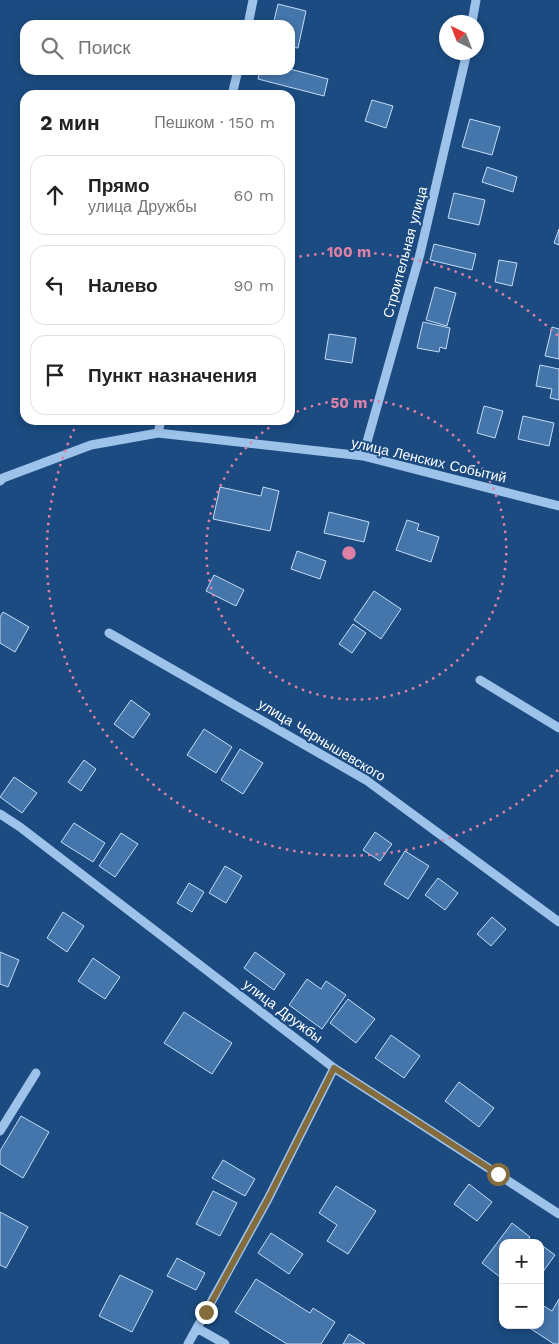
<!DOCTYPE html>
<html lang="ru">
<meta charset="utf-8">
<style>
:root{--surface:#fff;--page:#f2f2f2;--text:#222;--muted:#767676;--line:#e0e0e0}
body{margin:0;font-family:"Work Sans",sans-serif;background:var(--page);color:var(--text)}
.controls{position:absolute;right:15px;bottom:15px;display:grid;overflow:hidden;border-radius:10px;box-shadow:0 2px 8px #0003}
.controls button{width:45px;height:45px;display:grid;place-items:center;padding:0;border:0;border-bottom:1px solid var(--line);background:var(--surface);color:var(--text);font:25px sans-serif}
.compass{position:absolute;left:439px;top:15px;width:45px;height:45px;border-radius:50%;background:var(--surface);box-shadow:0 2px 8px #0003;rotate:318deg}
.stop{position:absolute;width:15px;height:15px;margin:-11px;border:4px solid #846c3c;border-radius:50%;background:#fff}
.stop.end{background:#846c3c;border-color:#fff;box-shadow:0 1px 5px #0008}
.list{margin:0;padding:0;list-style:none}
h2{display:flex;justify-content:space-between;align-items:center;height:65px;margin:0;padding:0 20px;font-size:21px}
h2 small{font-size:16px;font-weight:400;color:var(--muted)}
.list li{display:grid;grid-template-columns:32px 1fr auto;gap:15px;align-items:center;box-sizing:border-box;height:80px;margin:0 10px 10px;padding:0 10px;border:1px solid var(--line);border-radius:15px}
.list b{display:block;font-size:19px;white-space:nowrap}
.list p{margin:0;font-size:16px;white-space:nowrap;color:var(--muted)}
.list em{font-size:16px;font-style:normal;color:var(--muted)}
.icon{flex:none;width:28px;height:28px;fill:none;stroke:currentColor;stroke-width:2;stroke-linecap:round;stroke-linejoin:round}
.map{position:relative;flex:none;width:559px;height:1344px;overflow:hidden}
.search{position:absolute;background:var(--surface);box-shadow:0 2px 8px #0003;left:20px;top:20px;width:275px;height:55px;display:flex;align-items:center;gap:12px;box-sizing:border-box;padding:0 18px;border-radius:15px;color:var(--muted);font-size:19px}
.panel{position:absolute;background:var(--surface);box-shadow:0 2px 8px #0003;left:20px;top:90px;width:275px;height:335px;border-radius:15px}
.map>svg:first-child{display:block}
.building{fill:#4475ab;stroke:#c3ddf7}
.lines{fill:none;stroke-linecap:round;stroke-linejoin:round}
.minor{stroke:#9ec3ea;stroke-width:9}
.route{stroke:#846c3c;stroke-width:6}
.ring{fill:none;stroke:#dd80a5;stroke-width:2.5;stroke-dasharray:2.5 5}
.labels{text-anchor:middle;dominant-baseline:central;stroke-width:4;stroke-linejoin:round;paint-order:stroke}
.street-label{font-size:14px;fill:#fff;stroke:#1b4b80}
.centre{fill:#dd80a5;stroke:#1b4b80;stroke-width:2.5}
.ring-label{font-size:15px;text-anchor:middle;font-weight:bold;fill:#dd80a5;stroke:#1b4b80;stroke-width:4;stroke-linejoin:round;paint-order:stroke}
</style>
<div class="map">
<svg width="559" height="1344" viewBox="0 0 559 1344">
<rect width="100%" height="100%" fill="#1b4b80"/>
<path class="building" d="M278 4 306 11 298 48 290 47V25H273Z
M290 69 328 79 324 96 258 79 260 70Z
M372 100 393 106 386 128 365 121Z
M470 119 500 127 492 155 462 147Z
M487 167 517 177 513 192 482 182Z
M454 193 485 200 479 225 448 218Z
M559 229V245L554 243Z
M434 244 476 254 472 270 430 260Z
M499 260 517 263 512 286 495 282Z
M435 287 456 293 447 326 426 320Z
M423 322 450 328 446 349 440 347 439 352 417 348Z
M552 327 559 329V359L545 356Z
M329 334 356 338 352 363 325 359Z
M540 365 559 369V400L550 398 552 389 536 386Z
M484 406 503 411 495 438 477 433Z
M523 416 554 423 549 446 518 439Z
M220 487 261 496 263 487 279 491 270 531 213 519Z
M329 512 369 522 364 542 324 533Z
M407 520 419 524 417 530 439 537 431 562 396 550Z
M297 551 326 561 320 579 291 569Z
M214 575 244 590 236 606 206 591Z
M374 591 401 609 381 639 354 620Z
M3 612 29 627 15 652 0 643V617Z
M353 624 366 633 352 653 339 644Z
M131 700 150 714 133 738 114 724Z
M204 729 232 747 216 773 187 755Z
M240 749 263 763 243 794 221 780Z
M84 760 96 769 81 791 68 782Z
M14 777 37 793 22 813 0 797Z
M74 823 105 843 93 862 61 842Z
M375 832 392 844 380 861 363 850Z
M121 833 138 844 115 877 99 866Z
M405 851 429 866 408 899 384 884Z
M225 866 242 876 226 903 209 893Z
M438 878 458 893 445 910 425 895Z
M189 883 204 892 192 912 177 903Z
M63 912 84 926 67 952 47 938Z
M492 917 506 929 491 946 477 934Z
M0 952 19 960 8 987 0 984Z
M255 952 285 974 274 990 244 968Z
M93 958 120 977 105 999 78 981Z
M307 979 321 989 326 981 346 995 322 1029 289 1005Z
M348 999 375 1019 356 1043 330 1023Z
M184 1012 232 1043 212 1074 164 1043Z
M391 1035 420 1056 404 1078 375 1058Z
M459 1082 494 1108 479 1127 445 1101Z
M21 1116 49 1132 23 1178 0 1164V1151Z
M223 1160 255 1179 245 1196 212 1178Z
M469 1184 492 1202 477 1221 454 1204Z
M336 1186 376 1211 348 1254 327 1241 337 1225 319 1213Z
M213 1191 237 1203 220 1236 196 1224Z
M0 1212 28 1227 6 1268 0 1265Z
M512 1223 530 1237 526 1243H503V1274L500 1277 482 1263Z
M271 1233 303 1254 289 1274 258 1253Z
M540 1244 555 1255 540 1276Z
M177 1258 205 1273 196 1290 167 1276Z
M120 1275 153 1291 132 1332 99 1316Z
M256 1279 310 1313 313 1308 335 1322 321 1344H287L235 1312Z
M559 1299V1344H554L525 1325H540V1308L542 1305 552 1311Z
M349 1334 365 1344H343Z"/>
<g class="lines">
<path class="minor" d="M472 22 476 0
M248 25 253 0
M232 95 238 70
M158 433 161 420
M363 456 420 254 467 52
M0 481 3 478 91 445 158 433 363 456 559 506
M109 633 366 780 559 922
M480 680 559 728
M0 814 20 827 334 1068 559 1214
M0 1131 36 1073
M197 1328 225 1344
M188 1344 268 1199 334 1068"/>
</g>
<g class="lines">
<path class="route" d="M206 1312 268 1199 334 1068 498 1174"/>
</g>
<g class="ring">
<path d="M290 415A150 150 0 1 1 279 421"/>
<path d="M558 770A301 301 0 0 1 78 421M292 258A301 301 0 0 1 558 336"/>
</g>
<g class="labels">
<g class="street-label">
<text transform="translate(405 252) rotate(-75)">Строительная улица</text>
<text transform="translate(429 460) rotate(13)">улица Ленских Событий</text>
<text transform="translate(322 740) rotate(31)">улица Чернышевского</text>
<text transform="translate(283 1011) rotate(37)">улица Дружбы</text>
</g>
</g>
<circle cx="349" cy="553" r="8" class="centre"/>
<g class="ring-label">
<text x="349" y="257">100 m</text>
<text x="349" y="408">50 m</text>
</g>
</svg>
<div class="controls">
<button>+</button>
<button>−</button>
</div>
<svg class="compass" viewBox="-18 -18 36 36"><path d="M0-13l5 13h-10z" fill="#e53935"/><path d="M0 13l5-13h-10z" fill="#767676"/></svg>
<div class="stop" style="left:498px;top:1174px"></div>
<div class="stop end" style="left:206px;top:1312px"></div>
<div class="search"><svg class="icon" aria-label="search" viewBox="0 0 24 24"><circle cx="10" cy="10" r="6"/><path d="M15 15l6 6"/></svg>Поиск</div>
<section class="panel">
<h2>2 мин<small>Пешком · 150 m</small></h2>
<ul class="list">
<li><svg class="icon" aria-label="ahead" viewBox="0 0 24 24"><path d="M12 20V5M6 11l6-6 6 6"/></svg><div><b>Прямо</b><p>улица Дружбы</p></div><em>60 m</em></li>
<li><svg class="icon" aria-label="left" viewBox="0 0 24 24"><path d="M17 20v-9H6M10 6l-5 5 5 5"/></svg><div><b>Налево</b></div><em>90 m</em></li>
<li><svg class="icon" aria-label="arrive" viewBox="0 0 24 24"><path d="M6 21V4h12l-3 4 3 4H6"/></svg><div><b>Пункт назначения</b></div></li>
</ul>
</section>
</div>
